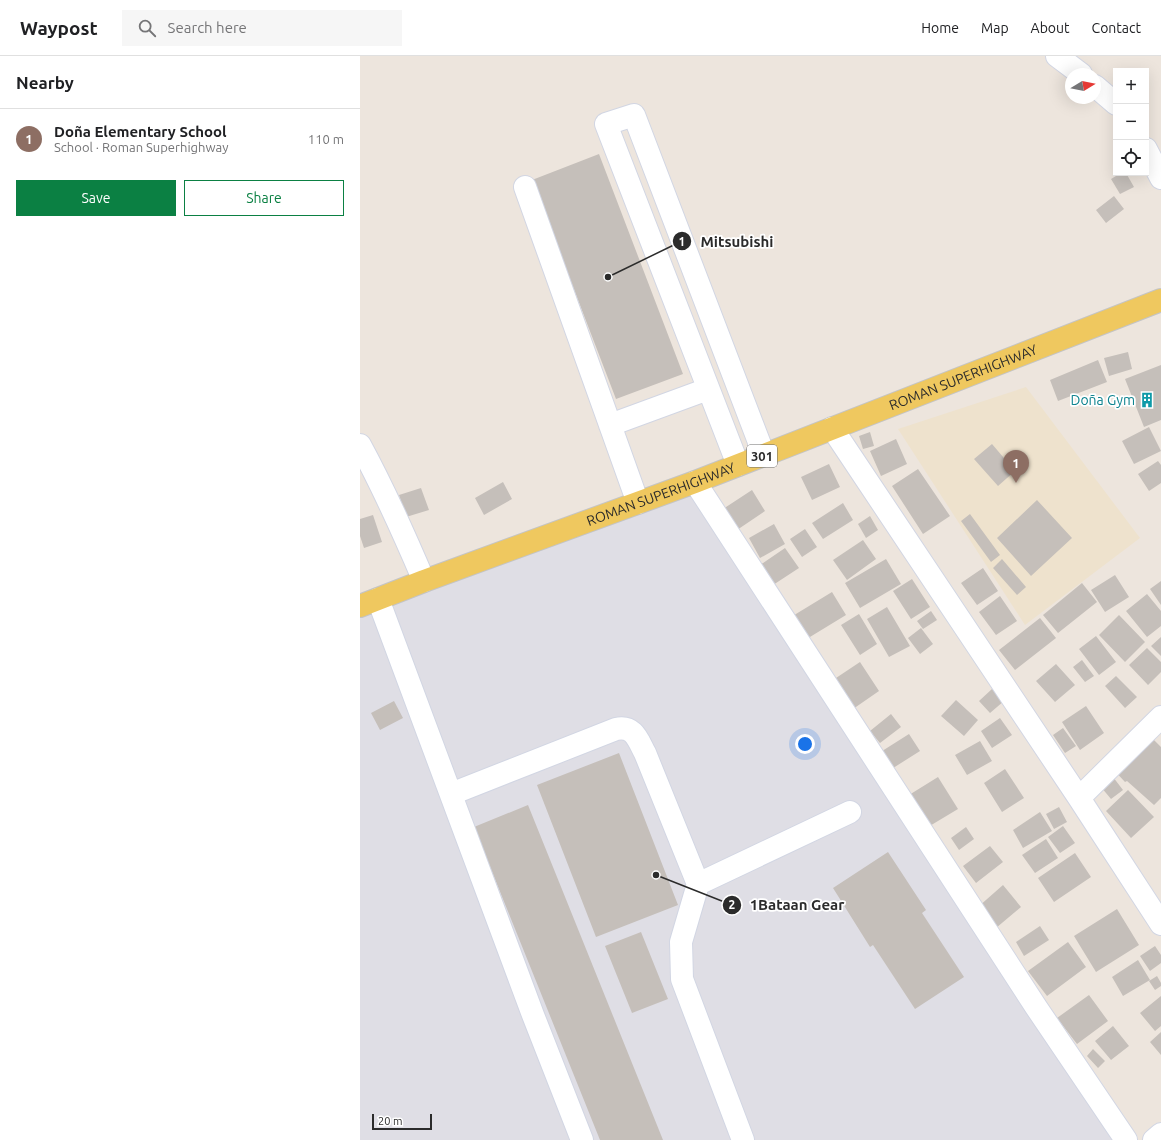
<!DOCTYPE html>
<meta charset="utf-8">
<style>
:root{--surface:#fff;--page:#f6f6f6;--text:#202124;--muted:#757577;--line:#e0e0e0;--accent:#0b8043}
body{margin:0;font-family:Ubuntu,sans-serif;background:var(--page);color:var(--text)}
.controls{position:absolute;right:12px;top:12px;display:grid;overflow:hidden;border-radius:0px;box-shadow:0 4px 16px #0002}
.controls button{width:36px;height:36px;display:grid;place-items:center;padding:0;border:0;border-bottom:1px solid var(--line);background:var(--surface);color:var(--text);font:20px sans-serif}
.compass{position:absolute;left:705px;top:12px;width:36px;height:36px;border-radius:50%;background:var(--surface);box-shadow:0 4px 16px #0002;rotate:80deg}
.scale{position:absolute;left:12px;bottom:10px;width:60px;box-sizing:border-box;padding-left:4px;border:2px solid #2b2b2b;border-top:0;font-size:11px;line-height:14px;white-space:nowrap;color:#2b2b2b;-webkit-text-stroke:3px #fff;paint-order:stroke}
.you{position:absolute;left:445px;top:688px;width:14px;height:14px;margin:-10px;border:3px solid #fff;border-radius:50%;background:#1a73e8;box-shadow:0 0 0 6px #1a73e833}
.badge{display:grid;place-items:center;width:26px;height:26px;border-radius:50%;background:var(--accent);color:#fff;font-size:13px;font-weight:700}
.pin{position:absolute;translate:-50% -33px;filter:drop-shadow(0 1px 2px #0008)}
.pin::after{content:'';position:absolute;top:21px;width:14px;height:12px;background:inherit;clip-path:polygon(0 0,100% 0,50% 100%)}
.list{margin:0;padding:0;list-style:none}
h2{display:flex;justify-content:space-between;align-items:center;height:52px;margin:0;padding:0 16px;font-size:17px}
h2 small{font-size:13px;font-weight:400;color:var(--muted)}
.list li{display:grid;grid-template-columns:26px 1fr auto;gap:12px;align-items:center;box-sizing:border-box;height:60px;padding:0 16px;border-top:1px solid var(--line)}
.list b{display:block;font-size:15px;white-space:nowrap}
.list p{margin:0;font-size:13px;white-space:nowrap;color:var(--muted)}
.list em{font-size:13px;font-style:normal;color:var(--muted)}
.actions{display:flex;gap:8px;padding:12px 16px}
.actions a{flex:1;padding:9px 0;border:1px solid var(--accent);border-radius:0px;text-align:center;font-size:14px;color:var(--accent)}
.actions .main{background:var(--accent);color:#fff}
.icon{flex:none;width:22px;height:22px;fill:none;stroke:currentColor;stroke-width:2;stroke-linecap:round;stroke-linejoin:round}
.map{position:relative;flex:none;width:801px;height:1084px;overflow:hidden}
header{display:flex;align-items:center;gap:24px;box-sizing:border-box;height:56px;padding:0 20px;background:var(--surface);border-bottom:1px solid var(--line)}
header strong{font-size:19px}
nav{display:flex;gap:22px;margin-inline-start:auto;font-size:14px}
.search{width:280px;height:36px;background:var(--page);display:flex;align-items:center;gap:10px;box-sizing:border-box;padding:0 14px;border-radius:0px;color:var(--muted);font-size:15px}
main{display:flex}
aside{flex:1;background:var(--surface)}
.map>svg:first-child{display:block}
.industrial{fill:#dfdee5}
.education{fill:#eee2cd}
.building{fill:#c5bfba}
.lines{fill:none;stroke-linecap:round;stroke-linejoin:round}
.minor-casing{stroke:#d2d6e3;stroke-width:24}
.major-casing{stroke:#c4c4c4;stroke-width:24}
.minor{stroke:#fff;stroke-width:22}
.major{stroke:#efc85f;stroke-width:22}
.labels{text-anchor:middle;dominant-baseline:central;stroke-width:3.5;stroke-linejoin:round;paint-order:stroke}
.shield{fill:#fff;stroke:#6b6b6b;stroke-width:1}
.shield-label{font-size:13px;font-weight:bold;fill:#2b2b2b}
.street-label{font-size:14px;fill:#2b2b2b;stroke:#fff}
.culture-label{font-size:14px;fill:#0d838f;stroke:#fff;text-anchor:end}
.leader{fill:none;stroke:#2b2b2b;stroke-width:1.5}
.callout-dot{fill:#2b2b2b;stroke:#fff;stroke-width:1.5}
.mark-label{font-size:12px;text-anchor:middle;font-weight:bold;fill:#fff}
.callout-label{font-size:15px;text-anchor:middle;font-weight:bold;fill:#2b2b2b;stroke:#fff;stroke-width:3.5;stroke-linejoin:round;paint-order:stroke}
</style>
<header>
<strong>Waypost</strong>
<div class="search"><svg class="icon" aria-label="search" viewBox="0 0 24 24"><circle cx="10" cy="10" r="6"/><path d="M15 15l6 6"/></svg>Search here</div>
<nav><a>Home</a><a>Map</a><a>About</a><a>Contact</a></nav>
</header>
<main>
<aside>
<h2>Nearby<small></small></h2>
<ul class="list">
<li><span class="badge" style="background:#8d6e63">1</span><div><b>Doña Elementary School</b><p>School · Roman Superhighway</p></div><em>110 m</em></li>
</ul>
<div class="actions"><a class="main">Save</a><a>Share</a></div>
</aside>
<div class="map">
<svg width="801" height="1084" viewBox="0 0 801 1084">
<rect width="100%" height="100%" fill="#ede5dd"/>
<path class="industrial" d="M335 426 766 1084H0V554Z"/>
<path class="education" d="M666 331 780 482 665 569 538 373Z"/>
<path class="building" d="M239 98 323 318 256 343 172 124Z
M761 117H766L774 131 760 138 751 123Z
M754 140 764 153 746 167 736 154Z
M768 296 772 313 749 320 744 302Z
M738 304 747 326 698 345 690 324Z
M801 309V364L784 371 765 323Z
M789 371 801 395 774 408 762 385Z
M510 376 514 390 503 393 499 380Z
M536 383 547 408 521 420 510 395Z
M632 388 655 415 638 430 614 403Z
M798 405 801 409V427L789 435 778 418Z
M469 408 480 431 452 444 441 421Z
M558 413 590 460 563 478 532 430Z
M143 426 152 443 124 459 115 442Z
M61 432 69 454 46 461 39 439Z
M392 434 405 455 377 474 363 453Z
M677 444 712 482 671 520 637 482Z
M483 447 493 464 463 483 452 467Z
M610 458 640 499 631 506 601 465Z
M13 459 22 486 4 492 0 480V463Z
M510 460 518 474 506 482 498 468Z
M414 468 425 488 400 502 389 482Z
M445 473 457 491 442 501 430 483Z
M503 484 516 503 487 524 473 504Z
M425 492 439 512 413 529 400 509Z
M526 503 541 528 500 552 485 527Z
M642 503 666 531 657 539 633 512Z
M623 512 638 535 617 549 601 527Z
M755 519 769 541 745 556 731 534Z
M552 523 570 551 551 563 533 535Z
M801 525V549L790 533Z
M722 527 737 546 698 577 683 559Z
M472 536 486 559 445 584 431 561Z
M787 538 801 555V570L787 581 766 555Z
M640 540 657 565 636 579 619 556Z
M527 551 550 590 529 601 507 563Z
M571 555 577 564 563 573 557 565Z
M499 558 517 588 500 599 481 569Z
M759 559 785 586 765 606 739 579Z
M680 562 696 582 655 614 639 594Z
M561 572 573 588 560 598 548 582Z
M736 580 756 606 739 619 719 593Z
M801 581V600L791 590Z
M787 592 801 606V616L788 629 769 609Z
M722 604 734 620 725 626 713 611Z
M500 606 519 635 493 653 473 624Z
M696 608 715 629 695 646 676 625Z
M756 620 777 641 765 652 745 630Z
M632 633 644 645 630 657 619 645Z
M596 644 618 664 604 680 581 660Z
M34 645 43 662 20 674 11 657Z
M726 650 744 677 720 694 702 666Z
M531 658 541 671 520 687 510 675Z
M640 662 652 679 632 692 621 675Z
M703 672 716 690 705 697 693 679Z
M549 678 560 695 530 714 519 697Z
M788 678 801 691V742L794 749 767 725 765 726 752 712Z
M620 685 632 705 607 719 595 699Z
M259 697 318 849 236 881 177 729Z
M645 713 664 742 642 756 624 727Z
M578 721 598 753 568 771 549 739Z
M753 721 763 734 751 743 741 731Z
M768 734 794 761 771 782 746 755Z
M168 749 303 1084H240L114 771Z
M699 751 707 766 694 773 686 758Z
M680 756 692 775 663 792 653 774Z
M703 770 715 787 700 797 688 781Z
M606 771 614 783 599 794 591 782Z
M686 783 698 802 675 817 662 799Z
M630 790 643 806 616 827 603 810Z
M528 796 566 854 562 857 604 921 555 953 513 889 510 891 473 832Z
M715 797 731 821 694 846 678 822Z
M643 829 661 851 636 872 618 851Z
M757 853 779 889 736 916 714 880Z
M680 870 689 884 664 900 656 886Z
M281 876 308 943 272 957 245 890Z
M708 886 726 911 687 940 668 915Z
M795 890 801 899V907L790 915 780 900Z
M778 904 790 924 763 940 752 921Z
M797 920 801 927V930L795 934 789 925Z
M729 939 748 965 717 988 697 962Z
M801 940V970L795 975 780 957Z
M753 970 769 990 751 1004 735 985Z
M801 976V999L790 986Z
M733 993 745 1005 738 1012 727 1000Z"/>
<g class="lines">
<g class="minor-casing">
<path id="minor" d="M697 0 721 18
M735 30 756 48
M786 93 801 122
M165 131 278 447
M250 369 348 333
M472 372 719 742 801 868
M0 389C24 433 44 478 64 525
M378 409 246 68 274 59 404 399
M335 426 676 951 766 1084
M18 543 173 959 222 1084
M91 738 256 673C274 669 278 684 285 697L338 828 321 886 322 923 383 1084
M719 742 801 661
M338 828 490 756
M794 1084 801 1078"/>
</g>
<g class="major-casing">
<g id="major">
<path id="s1" d="M0 550 64 525 335 426 801 244"/>
</g>
</g>
<use href="#minor" class="minor"/>
<use href="#major" class="major"/>
</g>
<defs>
<g id="building-bare" transform="scale(1.2)"><path d="M-4-6H4V6H1V3H-1V6H-4ZM-2.5-4.3h1.7v1.8h-1.7ZM.8-4.3h1.7v1.8H.8ZM-2.5-1h1.7V.8h-1.7ZM.8-1h1.7V.8H.8Z" fill="#0f9aa8" stroke="#fff" stroke-width="2.5" paint-order="stroke"/></g>
</defs>
<g fill-rule="evenodd">
<use href="#building-bare" x="787" y="344"/>
</g>
<g class="labels">
<rect class="shield" x="387" y="389" width="30" height="22" rx="3"/>
<g class="shield-label">
<text x="402" y="400">301</text>
</g>
<g class="street-label">
<text stroke="none"><textPath href="#s1" startOffset="645">ROMAN SUPERHIGHWAY</textPath></text>
<text stroke="none"><textPath href="#s1" startOffset="321">ROMAN SUPERHIGHWAY</textPath></text>
</g>
<g class="culture-label">
<text x="775" y="344">Doña Gym</text>
</g>
</g>
<path class="leader" d="M248 221L322 185M296 819L372 849"/>
<g class="callout-dot">
<circle cx="248" cy="221" r="4"/>
<circle cx="296" cy="819" r="4"/>
<circle cx="322" cy="185" r="10"/>
<circle cx="372" cy="849" r="10"/>
</g>
<g class="mark-label">
<text x="322" y="190">1</text>
<text x="372" y="853">2</text>
</g>
<g class="callout-label">
<text x="377" y="191">Mitsubishi</text>
<text x="437" y="854">1Bataan Gear</text>
</g>
</svg>
<div class="controls">
<button>+</button>
<button>−</button>
<button><svg class="icon" aria-label="locate" viewBox="0 0 24 24"><circle cx="12" cy="12" r="6"/><path d="M12 2v4M12 18v4M2 12h4M18 12h4"/></svg></button>
</div>
<svg class="compass" viewBox="-18 -18 36 36"><path d="M0-13l5 13h-10z" fill="#e53935"/><path d="M0 13l5-13h-10z" fill="#757577"/></svg>
<div class="scale">20 m</div>
<div class="you"></div>
<div class="pin badge" style="left:656px;top:427px;background:#8d6e63">1</div>
</div>
</main>
